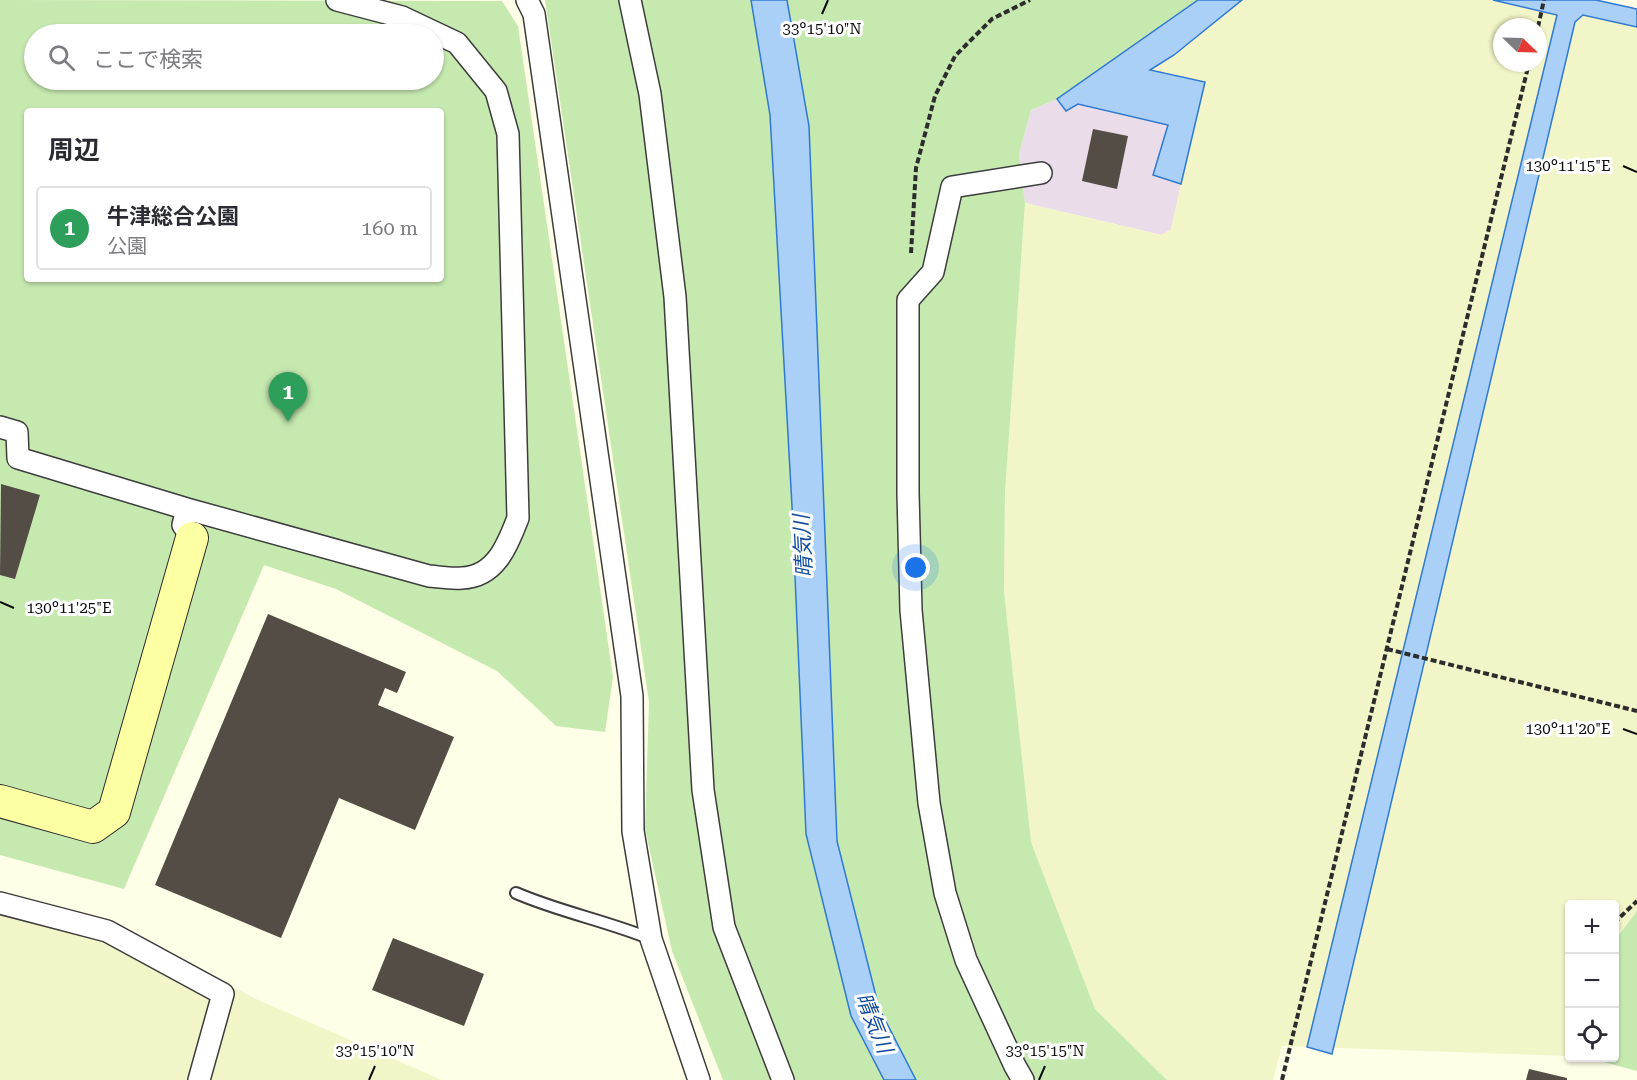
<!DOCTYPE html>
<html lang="ja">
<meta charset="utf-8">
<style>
:root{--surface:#fff;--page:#f7f7f7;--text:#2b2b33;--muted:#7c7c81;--line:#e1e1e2;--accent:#111827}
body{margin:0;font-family:"Roboto Serif","Noto Sans JP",serif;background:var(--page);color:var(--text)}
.controls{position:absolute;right:18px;bottom:18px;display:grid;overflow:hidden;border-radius:6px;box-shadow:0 2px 4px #0004}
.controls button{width:54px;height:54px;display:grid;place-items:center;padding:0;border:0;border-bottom:2px solid var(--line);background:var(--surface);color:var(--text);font:30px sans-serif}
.compass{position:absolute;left:1493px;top:18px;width:54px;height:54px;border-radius:50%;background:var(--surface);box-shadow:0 2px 4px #0004;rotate:113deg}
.you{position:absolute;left:916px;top:568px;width:21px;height:21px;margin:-15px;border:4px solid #fff;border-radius:50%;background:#1a73e8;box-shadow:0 0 0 9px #1a73e833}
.badge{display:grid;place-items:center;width:39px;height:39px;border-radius:50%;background:var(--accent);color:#fff;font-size:20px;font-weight:700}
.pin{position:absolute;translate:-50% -50px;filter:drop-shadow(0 2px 3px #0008)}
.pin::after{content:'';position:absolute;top:32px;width:21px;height:18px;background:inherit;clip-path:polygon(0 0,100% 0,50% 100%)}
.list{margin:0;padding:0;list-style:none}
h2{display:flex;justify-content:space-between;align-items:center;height:78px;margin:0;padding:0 24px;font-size:26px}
h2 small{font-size:20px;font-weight:400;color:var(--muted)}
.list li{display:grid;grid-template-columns:39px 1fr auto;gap:18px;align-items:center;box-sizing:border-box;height:84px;margin:0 12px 12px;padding:0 12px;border:2px solid var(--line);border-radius:6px}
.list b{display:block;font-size:22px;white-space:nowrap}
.list p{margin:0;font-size:20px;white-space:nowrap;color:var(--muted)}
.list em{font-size:20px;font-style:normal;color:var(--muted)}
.icon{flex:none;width:33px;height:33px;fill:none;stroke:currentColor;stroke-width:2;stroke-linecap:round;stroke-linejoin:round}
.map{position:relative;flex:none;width:1637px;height:1080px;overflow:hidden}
.search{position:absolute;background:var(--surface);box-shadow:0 2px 4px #0004;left:24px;top:24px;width:420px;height:66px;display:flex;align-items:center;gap:15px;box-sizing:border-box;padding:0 21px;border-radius:33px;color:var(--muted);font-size:22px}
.panel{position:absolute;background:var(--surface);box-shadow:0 2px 4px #0004;left:24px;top:108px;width:420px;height:174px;border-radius:6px}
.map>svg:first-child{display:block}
.industrial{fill:#eadde9}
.farmland{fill:#f2f5c7;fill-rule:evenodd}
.green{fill:#c6e9b0;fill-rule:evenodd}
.water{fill:#aad0f8;stroke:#2f79d1;stroke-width:1.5}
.building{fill:#534d46}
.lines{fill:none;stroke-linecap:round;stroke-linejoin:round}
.lane-casing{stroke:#3d3d3d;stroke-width:14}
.street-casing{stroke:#3d3d3d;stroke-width:24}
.secondary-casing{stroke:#2c2c2c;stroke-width:34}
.path{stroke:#2c2c2c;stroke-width:4;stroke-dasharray:6 3;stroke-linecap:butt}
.lane{stroke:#fff;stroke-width:10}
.street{stroke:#fff;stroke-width:21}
.secondary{stroke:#fcffa2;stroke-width:32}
.ticks{fill:none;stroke:#0a0a0a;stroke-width:2}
.labels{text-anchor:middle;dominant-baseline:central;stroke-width:6;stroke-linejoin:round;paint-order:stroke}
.water-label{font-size:21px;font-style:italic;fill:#114c9d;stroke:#fff}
.ticks-label{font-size:15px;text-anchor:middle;fill:#0a0a0a;stroke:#fff;stroke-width:6;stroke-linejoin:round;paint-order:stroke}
</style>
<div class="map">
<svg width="1637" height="1080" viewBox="0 0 1637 1080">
<rect width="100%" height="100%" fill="#fffee7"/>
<path class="industrial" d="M1057 99 1066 111 1078 104 1168 125 1153 175 1181 184 1171 229 1162 235 1025 203 1019 154 1031 110Z"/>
<path class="farmland" d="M1224 0H1543L1637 22V911L1615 940 1614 904H1570L1569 1056 1282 1046 1273 1080H1167L1095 1009 1031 842 1004 591 1005 493 1025 203 1161 235 1171 229 1181 184 1195 94 1131 78ZM1502 27H1538V63H1502Z
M0 894 108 922 256 999 442 1080H0Z"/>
<path class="green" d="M0 0 502 1 518 26 613 677 605 732 556 726 497 671 336 589 264 565 124 889 0 855ZM34 34H434V80H34ZM27 111H441V279H27Z
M545 0H751L770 115 792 506 806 834 851 1016 884 1080H723L672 951 645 829 649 702Z
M787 0H1198L1057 99 1031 110 1019 154 1025 203 1005 493 1004 591 1031 842 1095 1009 1167 1080H916L879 1008 837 841 809 126Z
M1637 911V1071L1589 1058H1614L1615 940Z"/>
<path class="water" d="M751 0H787L809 126 837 841 879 1008 916 1080H884L851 1016 806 834 792 506 770 115Z
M1198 0H1242L1174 55 1150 70 1205 82 1181 184 1153 175 1168 125 1078 104 1066 111 1057 99Z
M1493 0H1596L1637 9V27L1583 15 1575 22 1332 1054 1307 1047 1557 15Z"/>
<path class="building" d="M1093 129 1128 136 1117 189 1082 181Z
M1 484 40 495 15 579 0 575Z
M268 614 406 672 397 693 385 688 378 705 454 737 415 830 339 798 281 938 155 885Z
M393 938 484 974 464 1026 372 990Z
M1529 1069 1567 1078V1080H1526Z"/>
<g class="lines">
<g class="lane-casing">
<path id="lane" d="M516 893C560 912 607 921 651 939"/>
</g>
<g class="street-casing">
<path id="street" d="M527 0 534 14 632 696 633 831 651 939 699 1080
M630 0 650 94 675 297 703 790 724 927 783 1080
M0 427 17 432 18 458 187 509 183 525 192 538
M187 509 429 576C440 577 451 579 462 578 496 577 508 544 518 518L508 134 496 91 457 43 402 17 337 0
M0 903 107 931 223 994 199 1080
M1023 1080 1015 1066 966 960 945 893 929 803 911 610 908 493V300L933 272 952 187 1041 173"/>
</g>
<g class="secondary-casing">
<path id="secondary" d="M0 801 93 827 114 812 192 538"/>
</g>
<path class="path" d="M1538 27 1544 0
M911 253 916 168 935 96 955 56 992 19 1030 0
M1387 649 1637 711
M1614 923 1637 901
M1282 1080 1529 63"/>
<use href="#lane" class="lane"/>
<use href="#street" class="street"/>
<use href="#secondary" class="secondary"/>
</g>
<path class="ticks" d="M822 14 828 0M1623 166 1637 172M0 602 14 608M1623 729 1637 734M369 1080 375 1066M1039 1080 1045 1066"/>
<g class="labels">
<g class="water-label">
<text transform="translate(803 546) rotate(-93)">晴気川</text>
<text transform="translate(874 1023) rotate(68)">晴気川</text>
</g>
</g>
<g class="ticks-label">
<text x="822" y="34">33°15'10"N</text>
<text x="1568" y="171">130°11'15"E</text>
<text x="69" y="613">130°11'25"E</text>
<text x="1568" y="734">130°11'20"E</text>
<text x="375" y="1056">33°15'10"N</text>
<text x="1045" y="1056">33°15'15"N</text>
</g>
</svg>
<div class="controls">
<button>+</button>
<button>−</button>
<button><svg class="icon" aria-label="locate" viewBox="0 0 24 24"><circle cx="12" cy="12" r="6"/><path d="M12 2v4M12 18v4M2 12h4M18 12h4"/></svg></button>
</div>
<svg class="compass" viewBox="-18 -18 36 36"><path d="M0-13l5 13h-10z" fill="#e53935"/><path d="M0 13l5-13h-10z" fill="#7c7c81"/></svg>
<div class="you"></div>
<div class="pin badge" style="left:288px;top:422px;background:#2e9e5b">1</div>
<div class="search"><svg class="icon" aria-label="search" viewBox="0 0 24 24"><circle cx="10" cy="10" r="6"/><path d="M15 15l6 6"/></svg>ここで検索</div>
<section class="panel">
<h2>周辺<small></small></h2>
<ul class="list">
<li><span class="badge" style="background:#2e9e5b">1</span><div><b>牛津総合公園</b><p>公園</p></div><em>160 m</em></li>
</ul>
</section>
</div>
